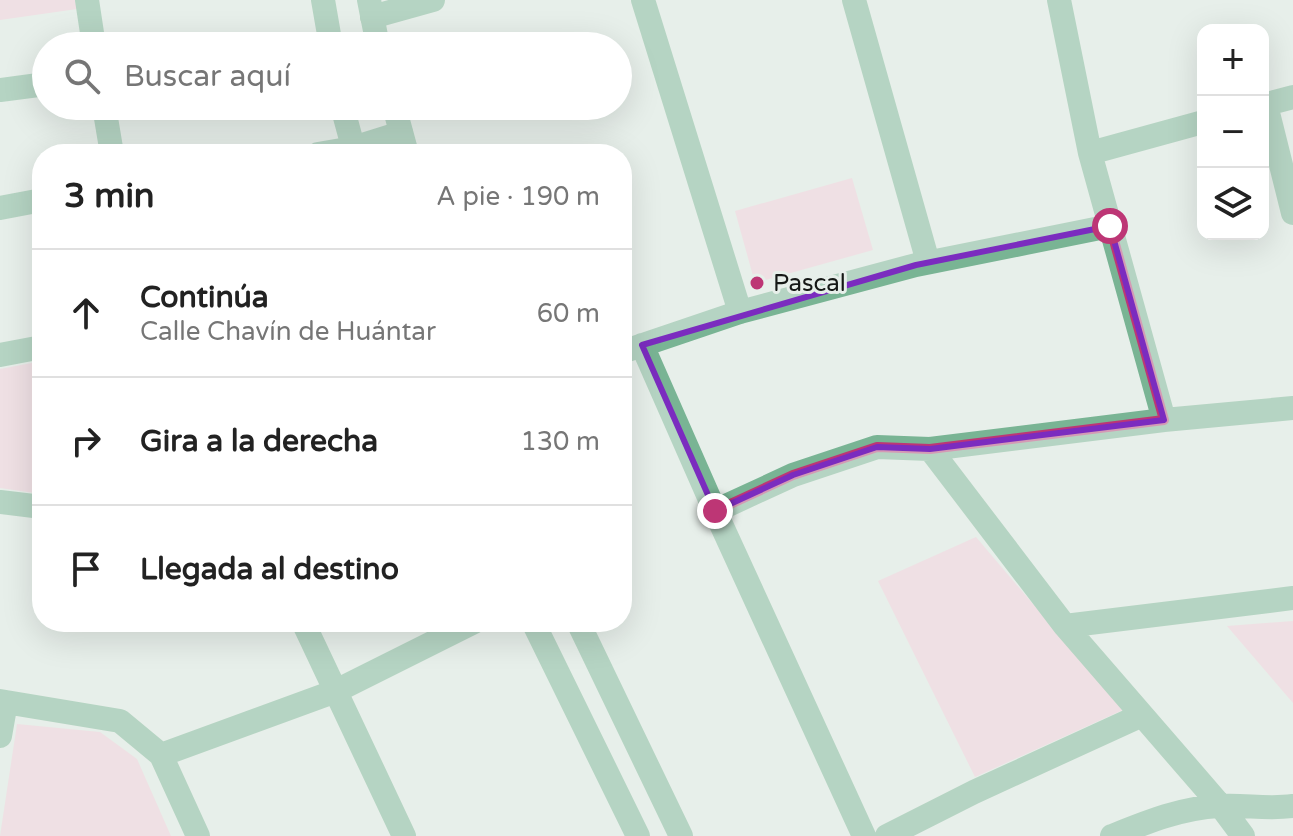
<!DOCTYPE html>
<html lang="es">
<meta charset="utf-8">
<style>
:root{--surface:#fff;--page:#f2f2f2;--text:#222;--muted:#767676;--line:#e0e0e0}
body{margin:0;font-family:"Varela Round",sans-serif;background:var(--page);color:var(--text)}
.controls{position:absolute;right:24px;top:24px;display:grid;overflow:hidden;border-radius:16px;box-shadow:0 8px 32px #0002}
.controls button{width:72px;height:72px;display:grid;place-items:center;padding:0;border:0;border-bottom:2px solid var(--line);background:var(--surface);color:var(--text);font:40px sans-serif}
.stop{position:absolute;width:24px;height:24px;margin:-18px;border:6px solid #bd3675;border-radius:50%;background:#fff}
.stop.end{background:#bd3675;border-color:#fff;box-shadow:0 2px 8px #0008}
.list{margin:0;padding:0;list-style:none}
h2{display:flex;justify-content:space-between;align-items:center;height:104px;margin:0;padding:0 32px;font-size:34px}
h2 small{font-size:26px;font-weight:400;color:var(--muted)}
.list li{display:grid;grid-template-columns:52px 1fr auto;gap:24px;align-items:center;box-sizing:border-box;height:128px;padding:0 32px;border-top:2px solid var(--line)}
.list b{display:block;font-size:30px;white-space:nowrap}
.list p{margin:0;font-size:26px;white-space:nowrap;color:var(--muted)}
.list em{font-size:26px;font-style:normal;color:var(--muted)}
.icon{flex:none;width:44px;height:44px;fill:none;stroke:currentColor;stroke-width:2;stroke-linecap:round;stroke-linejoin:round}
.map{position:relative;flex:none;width:1293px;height:836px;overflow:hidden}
.search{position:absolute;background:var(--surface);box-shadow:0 8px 32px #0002;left:32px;top:32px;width:600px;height:88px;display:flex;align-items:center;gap:20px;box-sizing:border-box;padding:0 28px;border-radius:44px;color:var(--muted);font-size:30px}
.panel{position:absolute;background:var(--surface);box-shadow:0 8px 32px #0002;left:32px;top:144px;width:600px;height:488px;border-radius:32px}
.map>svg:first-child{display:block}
.green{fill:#f8cfdd}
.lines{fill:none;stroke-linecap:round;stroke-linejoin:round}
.minor{stroke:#79b494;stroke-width:24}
.tertiary{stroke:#79b494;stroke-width:24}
.route{stroke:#bd3675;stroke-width:10}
.marked{fill:none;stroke:#7b2cbf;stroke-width:6;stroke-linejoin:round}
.poi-dot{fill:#bd3675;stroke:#e7efea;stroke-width:3}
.labels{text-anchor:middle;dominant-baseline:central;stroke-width:6;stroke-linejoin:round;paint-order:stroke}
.poi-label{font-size:24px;fill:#151816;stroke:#e7efea;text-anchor:start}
</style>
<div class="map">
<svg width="1293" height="836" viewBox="0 0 1293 836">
<rect width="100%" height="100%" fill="#e7efea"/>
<path class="green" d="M0 0H75L77 9 0 20Z
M852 178 873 250 755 283 735 211Z
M42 361V494L0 488V369Z
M976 537 1123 710 975 777 878 581Z
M1293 621V703L1227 626Z
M17 724 100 732 137 759 171 836H0Z"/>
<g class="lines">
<path class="minor" d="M87 0 94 46
M643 0 740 312
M854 0 928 262
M1059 0 1090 153 1164 420
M372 17 433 0
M0 90 46 84
M1263 105 1293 97
M1266 105 1293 213
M104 106 112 154
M1090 153 1203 122
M318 154 353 148 401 133
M0 208 42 200
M642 345 715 511 864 836
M622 352 740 312 916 265 1110 226
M0 355 42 347
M930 449 1065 626 1220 805 1243 836
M0 502 42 507
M715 511 793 475 877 447 930 449 1164 420 1293 408
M303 622 404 836
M1065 626 1293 598
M0 701 120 721 161 755 336 691 474 622
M0 736 6 702
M161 755 198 836
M887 836 974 792 1142 715
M1112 836C1147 822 1181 808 1219 806 1245 804 1265 810 1293 806"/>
<path class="tertiary" d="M323 0 331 46
M369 0 378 46
M342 106 355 154
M394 106 407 154
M533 622 638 836
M578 622 681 836"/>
</g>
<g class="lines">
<path class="route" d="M715 511 793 475 877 447 930 449 1164 420 1110 226"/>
</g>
<path d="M0 0H1293V836H0ZM1110 226 1164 420 930 449 877 447 793 475 715 511 642 345 916 265Z" fill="#e7efea" fill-opacity=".55" fill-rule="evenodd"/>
<path class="marked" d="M1110 226 1164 420 930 449 877 447 793 475 715 511 642 345 916 265Z"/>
<circle class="poi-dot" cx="757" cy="283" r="8"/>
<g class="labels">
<g class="poi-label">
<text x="773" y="283">Pascal</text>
</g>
</g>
</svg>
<div class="controls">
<button>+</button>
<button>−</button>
<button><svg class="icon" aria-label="layers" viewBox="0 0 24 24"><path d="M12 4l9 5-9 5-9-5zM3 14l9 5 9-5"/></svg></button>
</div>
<div class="stop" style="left:1110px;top:226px"></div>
<div class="stop end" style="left:715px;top:511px"></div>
<div class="search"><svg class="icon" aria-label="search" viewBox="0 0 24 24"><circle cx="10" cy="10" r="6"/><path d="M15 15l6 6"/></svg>Buscar aquí</div>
<section class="panel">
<h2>3 min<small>A pie · 190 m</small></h2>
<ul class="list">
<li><svg class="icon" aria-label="ahead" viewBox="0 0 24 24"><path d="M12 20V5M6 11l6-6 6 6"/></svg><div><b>Continúa</b><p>Calle Chavín de Huántar</p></div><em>60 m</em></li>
<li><svg class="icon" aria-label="right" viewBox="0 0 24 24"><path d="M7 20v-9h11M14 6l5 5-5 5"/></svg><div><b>Gira a la derecha</b></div><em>130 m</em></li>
<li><svg class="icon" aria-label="arrive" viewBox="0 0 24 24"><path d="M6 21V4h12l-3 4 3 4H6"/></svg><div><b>Llegada al destino</b></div></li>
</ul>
</section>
</div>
